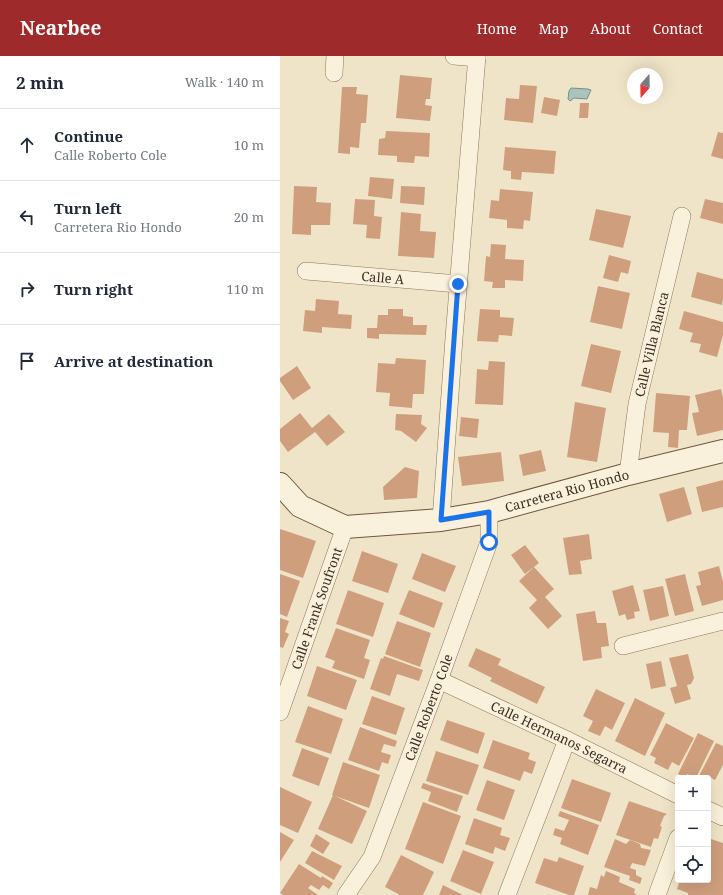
<!DOCTYPE html>
<meta charset="utf-8">
<style>
:root{--surface:#fff;--page:#f2f2f3;--text:#1f2937;--muted:#747a83;--line:#e0e1e3;--accent:#9e2a2b}
body{margin:0;font-family:"Noto Serif",serif;background:var(--page);color:var(--text)}
.controls{position:absolute;right:12px;bottom:12px;display:grid;overflow:hidden;border-radius:4px;box-shadow:0 4px 16px #0002}
.controls button{width:36px;height:36px;display:grid;place-items:center;padding:0;border:0;border-bottom:1px solid var(--line);background:var(--surface);color:var(--text);font:20px sans-serif}
.compass{position:absolute;left:347px;top:12px;width:36px;height:36px;border-radius:50%;background:var(--surface);box-shadow:0 4px 16px #0002;rotate:200deg}
.stop{position:absolute;width:12px;height:12px;margin:-9px;border:3px solid #1a73e8;border-radius:50%;background:#fff}
.stop.end{background:#1a73e8;border-color:#fff;box-shadow:0 1px 4px #0008}
.list{margin:0;padding:0;list-style:none}
h2{display:flex;justify-content:space-between;align-items:center;height:52px;margin:0;padding:0 16px;font-size:17px}
h2 small{font-size:13px;font-weight:400;color:var(--muted)}
.list li{display:grid;grid-template-columns:26px 1fr auto;gap:12px;align-items:center;box-sizing:border-box;height:72px;padding:0 16px;border-top:1px solid var(--line)}
.list b{display:block;font-size:15px;white-space:nowrap}
.list p{margin:0;font-size:13px;white-space:nowrap;color:var(--muted)}
.list em{font-size:13px;font-style:normal;color:var(--muted)}
.icon{flex:none;width:22px;height:22px;fill:none;stroke:currentColor;stroke-width:2;stroke-linecap:round;stroke-linejoin:round}
.map{position:relative;flex:none;width:443px;height:839px;overflow:hidden}
header{display:flex;align-items:center;gap:24px;box-sizing:border-box;height:56px;padding:0 20px;background:var(--accent);color:#fff}
header strong{font-size:19px}
nav{display:flex;gap:22px;margin-inline-start:auto;font-size:14px}
main{display:flex}
aside{flex:1;background:var(--surface)}
.map>svg:first-child{display:block}
.water{fill:#a9c4bc;stroke:#6f938a}
.building{fill:#cf9f7d}
.lines{fill:none;stroke-linecap:round;stroke-linejoin:round}
.street-casing{stroke:#8d765c;stroke-width:18}
.secondary-casing{stroke:#6f573f;stroke-width:24}
.street{stroke:#faf1dc;stroke-width:17}
.secondary{stroke:#faf1dc;stroke-width:22}
.route{stroke:#1a73e8;stroke-width:5}
.labels{text-anchor:middle;dominant-baseline:central;stroke-width:4;stroke-linejoin:round;paint-order:stroke}
.street-label{font-size:13px;fill:#3d2e20;stroke:#f7eed8}
</style>
<header>
<strong>Nearbee</strong>
<nav><a>Home</a><a>Map</a><a>About</a><a>Contact</a></nav>
</header>
<main>
<aside>
<h2>2 min<small>Walk · 140 m</small></h2>
<ul class="list">
<li><svg class="icon" aria-label="ahead" viewBox="0 0 24 24"><path d="M12 20V5M6 11l6-6 6 6"/></svg><div><b>Continue</b><p>Calle Roberto Cole</p></div><em>10 m</em></li>
<li><svg class="icon" aria-label="left" viewBox="0 0 24 24"><path d="M17 20v-9H6M10 6l-5 5 5 5"/></svg><div><b>Turn left</b><p>Carretera Rio Hondo</p></div><em>20 m</em></li>
<li><svg class="icon" aria-label="right" viewBox="0 0 24 24"><path d="M7 20v-9h11M14 6l5 5-5 5"/></svg><div><b>Turn right</b></div><em>110 m</em></li>
<li><svg class="icon" aria-label="arrive" viewBox="0 0 24 24"><path d="M6 21V4h12l-3 4 3 4H6"/></svg><div><b>Arrive at destination</b></div></li>
</ul>
</aside>
<div class="map">
<svg width="443" height="839" viewBox="0 0 443 839">
<rect width="100%" height="100%" fill="#f0e4c8"/>
<path class="water" d="M291 32 308 33 311 34 307 43 294 42 290 45 288 43 289 35Z"/>
<path class="building" d="M120 19 152 22 150 43H146L145 49 152 50 150 65 116 62Z
M240 29 257 30 253 67 224 64 226 42 239 43Z
M62 31H77L76 38 88 39 86 67H81L79 92 70 91V98L58 97Z
M264 41 280 44 277 60 261 57Z
M300 47H309L308 62H299Z
M106 75 150 77 149 101 135 100 134 107 117 106V100L98 99 99 83 105 82Z
M438 76 443 77V103L431 100Z
M225 91 276 95 274 118 242 116 241 124 231 123V115L223 114Z
M90 121 114 123 112 143 88 140Z
M14 130 37 131 36 146 51 147 50 169H31V179L12 178Z
M121 130 145 131 144 149 120 147Z
M220 133 253 136 250 165 244 164 243 173 227 172V164L209 162 211 144 219 145Z
M75 143 95 144 94 160 102 161 100 183 86 182 87 169 73 168Z
M425 143 443 147V168L420 162Z
M316 153 351 160 343 192 309 184Z
M121 156 141 158 140 175 156 176 154 202 118 200Z
M211 188 226 189 225 203 244 204 243 225 225 224V232H212L213 226 204 225 206 200 210 201Z
M329 199 351 205 348 218 341 216 338 226 323 222Z
M417 216 443 223V243L442 249 411 241Z
M318 230 350 237 342 273 310 266Z
M36 243 59 245 58 258 72 259 71 273 42 271V277L23 275 25 254 35 255Z
M108 253H123V260L133 261V269H147L146 279 99 278V283L87 282V272H97L98 259H108Z
M200 253 220 254V261L234 262 232 280 219 279 218 286 197 285Z
M404 255 443 266V279L437 301 419 296 421 288 410 286 413 277 399 273Z
M311 288 341 295 331 337 301 330Z
M116 302 146 304 144 338H133L132 352 109 350 110 337 96 336 98 307 115 308Z
M209 305 225 306 223 349 195 348 197 313 208 314Z
M17 310 31 332 13 344 0 325V322Z
M441 333 443 342V374L417 380 412 357 419 356 415 339Z
M376 337 410 340 407 374H399L398 392 388 391 389 377 373 376Z
M295 346 326 352 317 406 287 401Z
M20 357 32 372 49 358 65 376 47 390 35 376 8 396 0 385V373Z
M116 358 142 359 141 368 147 372 136 386 121 375 115 374Z
M181 361 199 363 197 382 179 380Z
M261 394 266 415 243 420 239 399Z
M221 396 224 425 182 430 178 401Z
M125 411 139 415 137 442 104 444 103 431Z
M443 424V451L422 456 416 431Z
M404 431 412 458 387 466 379 438Z
M0 473 36 485 23 522 0 514Z
M309 478 312 503 300 505 302 518 289 519 283 482Z
M245 489 259 507 245 518 231 499Z
M82 495 118 508 108 537 72 525Z
M142 497 176 510 165 536 132 523Z
M439 510 443 526V544L422 550 416 530 421 529 418 516Z
M254 511 274 533 265 541 282 560 268 573 249 552 257 544 239 525Z
M0 518 20 525 7 561 0 558Z
M405 518 414 555 395 560 385 523Z
M353 529 360 555 354 556 355 562 347 564 345 558 339 560 332 535Z
M383 530 389 560 370 565 363 534Z
M68 534 104 547 93 581 56 568Z
M129 534 163 547 154 572 119 558Z
M315 555 317 567H326L329 590 321 591 322 602 303 605 296 558Z
M0 562 9 565 5 576 9 578 3 592 0 591Z
M117 565 151 577 140 611 105 598Z
M56 572 90 584 84 602 90 604 84 623 52 612 55 605 45 601Z
M196 592 221 603 218 609 265 631 257 648 210 625 212 622 188 610Z
M408 598 414 622 411 628 407 629 411 643 395 648 390 632 397 630 389 602Z
M104 600 143 614 139 625 117 618 110 640 90 633 101 602 103 603Z
M381 605 386 630 371 633 366 608Z
M37 610 77 624 66 654 27 640Z
M316 633 345 647 332 674 325 670 320 680 308 675 313 665 303 660Z
M92 640 125 652 116 679 82 668Z
M355 642 385 657 365 700 335 685Z
M28 650 63 663 51 698 15 686Z
M167 664 205 677 198 698 160 684Z
M386 667 414 682 399 710 392 706 388 714 374 707 376 702 370 699Z
M80 671 117 685 115 691 104 688 101 696 111 699 108 708 102 706 99 715 68 704Z
M418 677 434 685 416 722 407 718 405 722 398 718Z
M213 684 250 697 248 703 256 706 252 718 244 715 240 725 203 712Z
M436 687 443 690V709L435 724 426 719 425 722H418Z
M22 692 49 702 39 730 12 720Z
M156 695 199 709 188 739 146 725Z
M63 706 100 719 89 752 55 740 87 755 72 788 38 773 53 739H52Z
M292 723 331 737 321 766 281 752Z
M207 724 235 734 224 764 196 754Z
M143 727 183 740 177 756 148 745 151 736 141 732Z
M0 731 32 746 18 777 0 769Z
M349 745 387 758 384 760 380 770 382 771 378 783 374 782 371 791 336 779Z
M143 746 181 760 163 808 125 793Z
M280 755 319 769 308 799 280 788 282 782 273 779 275 772 284 775 289 764 278 760Z
M194 762 222 772 220 779 230 782 225 795 215 791 213 798 185 788Z
M0 776 14 784 0 806Z
M36 778 50 787 43 798 30 790Z
M428 782 443 787V839H408V837L397 833 400 824H428Z
M335 783 346 788 350 784 360 788 361 792 371 794 365 810 352 807 350 812 356 814V819L362 822 360 828 349 824 350 820 324 811Z
M183 794 214 806 201 838 170 825Z
M32 795 62 810 54 824 25 807Z
M121 799 154 816 143 839H120L105 831Z
M279 801 304 810 294 839H289L255 827 264 802 277 806Z
M19 808 41 822 42 820 53 827 49 833 43 829 39 834 31 829 28 832 38 839H3L0 837Z
M326 815 340 821 339 826 355 833 354 837 357 839H308L310 831 317 833 321 819 324 821Z
M163 829 183 839H159Z"/>
<g class="lines">
<g class="street-casing">
<g id="street">
<path d="M174 0 197 2"/>
<path d="M54 17 55 0"/>
<path id="s1" d="M26 215 178 228"/>
<path id="s2" d="M348 418 357 348 402 160"/>
<path d="M161 464 174 282 197 0"/>
<path d="M343 590 443 565"/>
<path id="s3" d="M159 624 287 684 398 739"/>
<path id="s4" d="M0 656 65 471"/>
<path d="M428 754 443 761"/>
<path id="s5" d="M66 839 92 801 159 624 209 486V456"/>
<path d="M227 839 287 684"/>
<path d="M377 839 398 782"/>
</g>
</g>
<g class="secondary-casing">
<g id="secondary">
<path id="s6" d="M0 428 20 450 65 471 161 464 209 456 348 418 443 395"/>
</g>
</g>
<use href="#street" class="street"/>
<use href="#secondary" class="secondary"/>
</g>
<g class="lines">
<path class="route" d="M178 228 161 464 209 456V486"/>
</g>
<g class="labels">
<g class="street-label">
<text stroke="none"><textPath href="#s1" startOffset="77">Calle A</textPath></text>
<text stroke="none"><textPath href="#s2" startOffset="132">Calle Villa Blanca</textPath></text>
<text stroke="none"><textPath href="#s6" startOffset="305">Carretera Rio Hondo</textPath></text>
<text stroke="none"><textPath href="#s4" startOffset="110">Calle Frank Soufront</textPath></text>
<text stroke="none"><textPath href="#s5" startOffset="206">Calle Roberto Cole</textPath></text>
<text stroke="none"><textPath href="#s3" startOffset="133">Calle Hermanos Segarra</textPath></text>
</g>
</g>
</svg>
<div class="controls">
<button>+</button>
<button>−</button>
<button><svg class="icon" aria-label="locate" viewBox="0 0 24 24"><circle cx="12" cy="12" r="6"/><path d="M12 2v4M12 18v4M2 12h4M18 12h4"/></svg></button>
</div>
<svg class="compass" viewBox="-18 -18 36 36"><path d="M0-13l5 13h-10z" fill="#e53935"/><path d="M0 13l5-13h-10z" fill="#747a83"/></svg>
<div class="stop" style="left:209px;top:486px"></div>
<div class="stop end" style="left:178px;top:228px"></div>
</div>
</main>
